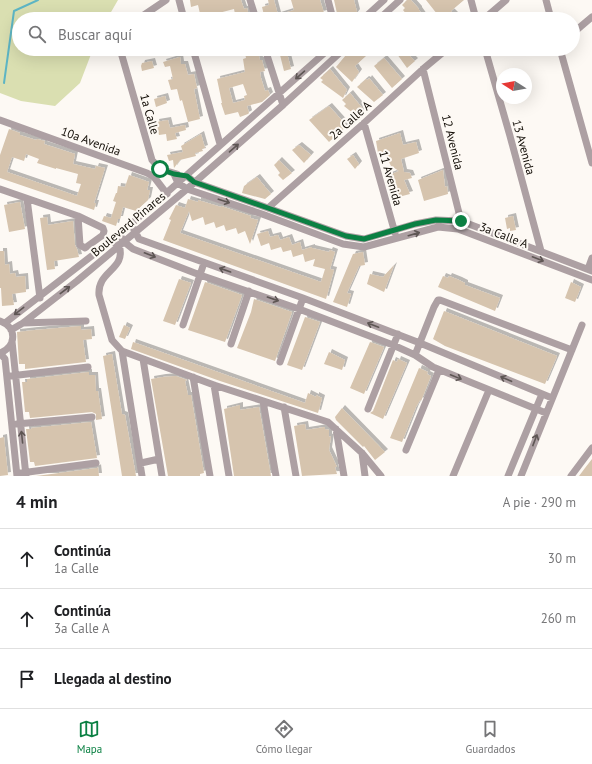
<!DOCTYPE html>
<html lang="es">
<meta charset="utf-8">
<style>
:root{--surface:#fff;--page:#f2f2f2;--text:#202124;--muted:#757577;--line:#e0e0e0;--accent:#0b8043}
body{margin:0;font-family:"PT Sans",sans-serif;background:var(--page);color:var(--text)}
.compass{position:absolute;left:496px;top:68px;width:36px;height:36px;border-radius:50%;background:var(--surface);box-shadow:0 4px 16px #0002;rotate:281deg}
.stop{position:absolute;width:12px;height:12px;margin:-9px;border:3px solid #0b8043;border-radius:50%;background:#fff}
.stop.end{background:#0b8043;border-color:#fff;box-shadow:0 1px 4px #0008}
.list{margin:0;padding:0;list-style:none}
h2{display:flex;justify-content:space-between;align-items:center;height:52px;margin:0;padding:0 16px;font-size:17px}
h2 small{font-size:13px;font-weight:400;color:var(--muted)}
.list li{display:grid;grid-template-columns:26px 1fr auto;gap:12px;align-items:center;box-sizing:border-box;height:60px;padding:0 16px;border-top:1px solid var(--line)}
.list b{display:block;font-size:15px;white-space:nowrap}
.list p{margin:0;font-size:13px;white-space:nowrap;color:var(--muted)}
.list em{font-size:13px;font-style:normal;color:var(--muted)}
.icon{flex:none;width:22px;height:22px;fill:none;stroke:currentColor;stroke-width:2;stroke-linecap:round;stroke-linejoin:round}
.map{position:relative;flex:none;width:592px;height:476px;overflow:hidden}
.search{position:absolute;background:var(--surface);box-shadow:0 4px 16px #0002;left:12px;right:12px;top:12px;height:44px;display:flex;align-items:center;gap:10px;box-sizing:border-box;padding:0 14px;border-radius:22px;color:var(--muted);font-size:15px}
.sheet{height:232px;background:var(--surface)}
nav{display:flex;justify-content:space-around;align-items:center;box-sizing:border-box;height:56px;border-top:1px solid var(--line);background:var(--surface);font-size:11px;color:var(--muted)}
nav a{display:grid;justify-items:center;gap:2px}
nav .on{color:var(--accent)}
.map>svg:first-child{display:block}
.green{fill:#dadfb1}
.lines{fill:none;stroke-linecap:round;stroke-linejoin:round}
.stream{stroke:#5db5c4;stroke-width:2}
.building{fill:#d6c4ae;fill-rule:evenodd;filter:url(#shadow)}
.minor{stroke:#ada0a3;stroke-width:7}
.oneway{stroke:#5e5654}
.route{stroke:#0b8043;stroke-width:5}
.labels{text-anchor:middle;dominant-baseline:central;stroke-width:4;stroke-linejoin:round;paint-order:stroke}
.street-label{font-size:12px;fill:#100b04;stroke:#fdf9f4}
</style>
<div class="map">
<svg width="592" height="476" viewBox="0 0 592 476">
<defs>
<filter id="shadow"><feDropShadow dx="3" dy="-3" stdDeviation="0" flood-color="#0004"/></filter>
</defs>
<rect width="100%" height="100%" fill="#fdf9f4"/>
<path class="green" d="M0 0H118L107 19H19V49H93L80 83 55 106 21 101 0 93Z"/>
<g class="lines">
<path class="stream" d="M4 83 14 11 38 0"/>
</g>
<path class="building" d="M190 0H241L244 9 247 8 249 16 247 17V19H236L234 9 211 15V18L203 19V18H201L198 5 191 7Z
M268 0H274L278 15 294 10 291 0H320L324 13 320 14 322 19H265L262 7 269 5Z
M334 0H354L357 12 354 16 343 19 338 18Z
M407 0H411L419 9V10L424 17 418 19H402L407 15 403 10 405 8 402 5Z
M426 0H464L451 11 459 19H441Z
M244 49H257L260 60H262L265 71 260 72 261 78 265 91 268 90 270 95 262 102 247 106 249 113 248 114 240 117 238 112 225 115 221 103H222L217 79 245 72 243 59 246 58ZM243 84 247 95 244 96 245 100 233 103 229 88Z
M351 49H372L366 53 367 55 355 66 359 72 352 82 336 67Z
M403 49 415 61 407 68 397 54Z
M287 53 291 69 284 71 280 55Z
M180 57 181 64H185L188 75 194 74 197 88 194 89 200 119 188 122 182 100 180 101 177 89 171 90 168 80 173 79 170 66 165 67 163 62Z
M384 58 402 79 392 88 374 66Z
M152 61 154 68 142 71 141 66 142 63Z
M330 69 347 90 343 98 321 82 323 80 320 78Z
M369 78 383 95 374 102 357 87 366 79 368 80Z
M350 93 363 109 359 118 344 106 346 104 342 100Z
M165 96 167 103 156 107 154 99Z
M329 106 347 126 329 142 309 120Z
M168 120 170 128 185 125 186 130 175 133 177 139 167 141 166 134 159 135 156 122Z
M9 129 20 133V135L36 140 37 139 45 141 44 144 75 154 73 164 95 169 96 166 105 168 94 203H96L94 210 0 178V155ZM26 154 39 159 37 163 56 169V168L78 174 76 183 81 184 77 196 7 172 12 157 24 161Z
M400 133 403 145 416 142 419 153 401 159 404 172 410 173 412 178 404 180 410 194 391 199 389 193 392 192 390 186 394 185 389 175 399 171 391 166 384 152 378 153 376 141Z
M201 134 205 148 202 149 203 151 195 153 196 156 180 160 174 168 173 160 169 161 167 155 183 152 181 146Z
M299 145 311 155 304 163 292 150Z
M353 155 359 164 355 169 347 159Z
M279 160 292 173 283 180 278 175 280 173 274 165Z
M443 170 445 187 447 186 448 194 424 201 418 180Z
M129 175 149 182 147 190H150L148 200 136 211 123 207 120 219H118L116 226 102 221 104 216 111 218 116 202 113 201 116 193H117L118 186 125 187Z
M257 177 271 194 265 199 242 193 244 186Z
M188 199 198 202V200L221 207V206L251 216 250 218 258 220 250 244 245 231 238 234 236 228 226 231 224 225 216 228 214 222 205 225 203 217 192 221 189 211 180 233 321 282 325 269 313 266 315 259 305 262 303 254 293 257 291 250 283 252 281 247 271 250 269 243 261 246 257 234 268 231 270 237 278 235 280 240 289 237 292 245 300 242 302 250 312 247V248L329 252 330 250 335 252 330 269 334 270 326 299 163 240 171 220 169 219 176 205 185 208Z
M20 202 25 229 9 232 4 205Z
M513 216 516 230 510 231V228L507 229 505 218Z
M47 217 48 225 73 221 75 245 77 249 79 257 54 261 55 269 47 270 40 218Z
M0 251H4L5 265 9 264 10 274 15 273 16 277 25 276 26 292 12 294 14 305 2 306 1 288H0Z
M363 252 365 265 359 266 347 293 351 294 347 307 333 302 353 254Z
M394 265 384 292 367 284 370 274 383 277Z
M443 276 448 278 449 276 459 280 465 283V285L500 298 495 311 438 287Z
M179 279 191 283 175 325 163 321Z
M205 282 242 295 225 342 188 330Z
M571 282 581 287 575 302 565 298Z
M254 299 292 312 275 361 237 348 251 312Z
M444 311 557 356 545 384 445 346 433 339Z
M305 317 320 322 302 370 287 365Z
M124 325 130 328 125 339 119 337Z
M81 326V330L91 329 92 339 83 340 86 362 25 369V364H19L17 332 35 330Z
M133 342 305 403 308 393 316 397V395L322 398 318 413 220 381 131 349Z
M370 342 384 347 364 394 350 388Z
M329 352 345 360 342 370 324 364Z
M112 354 122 414 125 415 136 476H122L103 356Z
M398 359 407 363 383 419 370 413 373 411 393 360 397 362Z
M419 368 428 372 427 374 431 376 421 401 420 400 416 407 402 442 390 438Z
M89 372V375H95L96 391H98L102 419 96 420V414L92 412 30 418 29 412H25L22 382H27V379Z
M176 376 187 380 185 381 188 395H191L204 473 200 474V476H168L151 379 163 377Z
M240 405V410L259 407 271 476H234L224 409Z
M342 408 385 452 375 460 364 446 363 447 340 424H342H340L336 420 335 417Z
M91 422 97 458 35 466 34 462H30L26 429H32L31 428Z
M305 424 306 430 325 427V429L329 430V437L331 436 329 450 337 467H335L337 474 302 476 294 426Z
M4 437 8 475 0 476V438Z
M592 459V476H579L585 468Z
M98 467 99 476H36L97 468Z"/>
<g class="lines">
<path class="minor" d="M179 0 184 19
M250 0 256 19
M328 0 333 19
M471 0 476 19
M546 0 551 19
M138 19 166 0
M363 19 384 0
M379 19 400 0
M484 19 506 0
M573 33 592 17
M120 49 152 160 160 169 177 174
M193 49 220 144
M265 49 283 105
M485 49 510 136 541 251
M560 49 592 163
M423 69 461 221
M0 120 147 173 154 177 167 194
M364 123 395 233
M174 174 178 183 187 189 262 214 343 244 364 247 438 227 458 229 592 280
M187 176 194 182 268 208 346 236 364 239 415 224 436 220 461 221 592 271
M0 189 78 216 103 228 104 231 103 235 85 248 80 245 78 216
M27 199 40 298
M268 208 364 123 423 69 447 49
M131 224 139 239 303 298 420 343 552 398
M120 234 123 241 133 249 200 275 299 309 393 345 415 355 433 367 546 413
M115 243 119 245C127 270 97 270 99 295L112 340 122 351 214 385 328 422 362 453 381 476
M588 269 592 258
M0 321C17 327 17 346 0 353
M5 323 120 234 329 49
M23 323 86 321
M183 325 204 263
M11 330 23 323 77 281 187 189 283 105 344 49
M12 341 26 476
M231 344 249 291
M122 351 142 476
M0 353 5 359 17 476
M415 355 434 307 438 300H440L572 350
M143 359 162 476
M280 362 303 298
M10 376 88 367
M193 377 210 476
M214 385 229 476
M263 401 276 476
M284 407 296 476
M368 409 398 334
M17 424 92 417
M336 429 344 476
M406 450 439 370
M362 453 365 476
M141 463 159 459
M21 473 96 463
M453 476 489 390
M508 476 542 394
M521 476 582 325
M571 476 592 448"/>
</g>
<defs><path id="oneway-shaft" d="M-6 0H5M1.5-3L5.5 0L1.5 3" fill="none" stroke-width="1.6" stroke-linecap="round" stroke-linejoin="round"/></defs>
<g class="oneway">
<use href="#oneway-shaft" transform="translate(300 75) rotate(139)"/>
<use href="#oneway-shaft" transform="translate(234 148) rotate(-41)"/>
<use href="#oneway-shaft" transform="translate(224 201) rotate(18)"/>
<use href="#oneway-shaft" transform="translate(414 234) rotate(-16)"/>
<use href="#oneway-shaft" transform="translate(150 255) rotate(21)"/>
<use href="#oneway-shaft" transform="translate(538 259) rotate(21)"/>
<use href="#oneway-shaft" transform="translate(225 270) rotate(-161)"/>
<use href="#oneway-shaft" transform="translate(65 290) rotate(-37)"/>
<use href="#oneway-shaft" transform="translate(273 299) rotate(19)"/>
<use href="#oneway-shaft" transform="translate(19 311) rotate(142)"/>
<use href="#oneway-shaft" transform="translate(373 325) rotate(-159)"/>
<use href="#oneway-shaft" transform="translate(456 377) rotate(22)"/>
<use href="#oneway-shaft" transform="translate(506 379) rotate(-157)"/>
<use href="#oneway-shaft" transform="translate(22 437) rotate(-96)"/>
<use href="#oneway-shaft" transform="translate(535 440) rotate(-69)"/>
</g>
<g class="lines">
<path class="route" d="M160 169 174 174 187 176 194 182 268 208 346 236 364 239 415 224 436 220 461 221"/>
</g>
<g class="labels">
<g class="street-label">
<text transform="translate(150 114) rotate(74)">1a Calle</text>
<text transform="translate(350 120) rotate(-42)">2a Calle A</text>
<text transform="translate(91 141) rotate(20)">10a Avenida</text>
<text transform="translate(453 142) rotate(76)">12 Avenida</text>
<text transform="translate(524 147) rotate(75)">13 Avenida</text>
<text transform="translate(391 178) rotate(74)">11 Avenida</text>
<text transform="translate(128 224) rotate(-40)">Boulevard Pinares</text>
<text transform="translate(504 235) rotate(21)">3a Calle A</text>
</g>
</g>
</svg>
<svg class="compass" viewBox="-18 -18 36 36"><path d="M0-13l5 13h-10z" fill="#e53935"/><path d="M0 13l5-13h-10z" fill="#757577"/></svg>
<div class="stop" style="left:160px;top:169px"></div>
<div class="stop end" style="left:461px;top:221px"></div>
<div class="search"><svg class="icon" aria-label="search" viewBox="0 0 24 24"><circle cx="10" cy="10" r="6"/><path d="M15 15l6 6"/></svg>Buscar aquí</div>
</div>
<section class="sheet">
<h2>4 min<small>A pie · 290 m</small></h2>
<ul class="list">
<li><svg class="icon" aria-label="ahead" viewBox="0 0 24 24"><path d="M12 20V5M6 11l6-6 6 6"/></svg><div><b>Continúa</b><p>1a Calle</p></div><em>30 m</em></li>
<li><svg class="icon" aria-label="ahead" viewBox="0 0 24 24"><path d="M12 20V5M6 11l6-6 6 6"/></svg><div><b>Continúa</b><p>3a Calle A</p></div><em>260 m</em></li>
<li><svg class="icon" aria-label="arrive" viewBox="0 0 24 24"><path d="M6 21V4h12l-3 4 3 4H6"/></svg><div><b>Llegada al destino</b></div></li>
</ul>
</section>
<nav>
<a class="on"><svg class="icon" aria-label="map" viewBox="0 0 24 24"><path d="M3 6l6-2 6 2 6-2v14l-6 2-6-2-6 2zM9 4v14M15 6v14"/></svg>Mapa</a>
<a><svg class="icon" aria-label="directions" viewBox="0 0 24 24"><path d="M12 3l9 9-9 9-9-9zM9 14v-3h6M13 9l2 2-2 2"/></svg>Cómo llegar</a>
<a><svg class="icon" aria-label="saved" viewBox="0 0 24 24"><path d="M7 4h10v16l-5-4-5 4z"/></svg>Guardados</a>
</nav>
